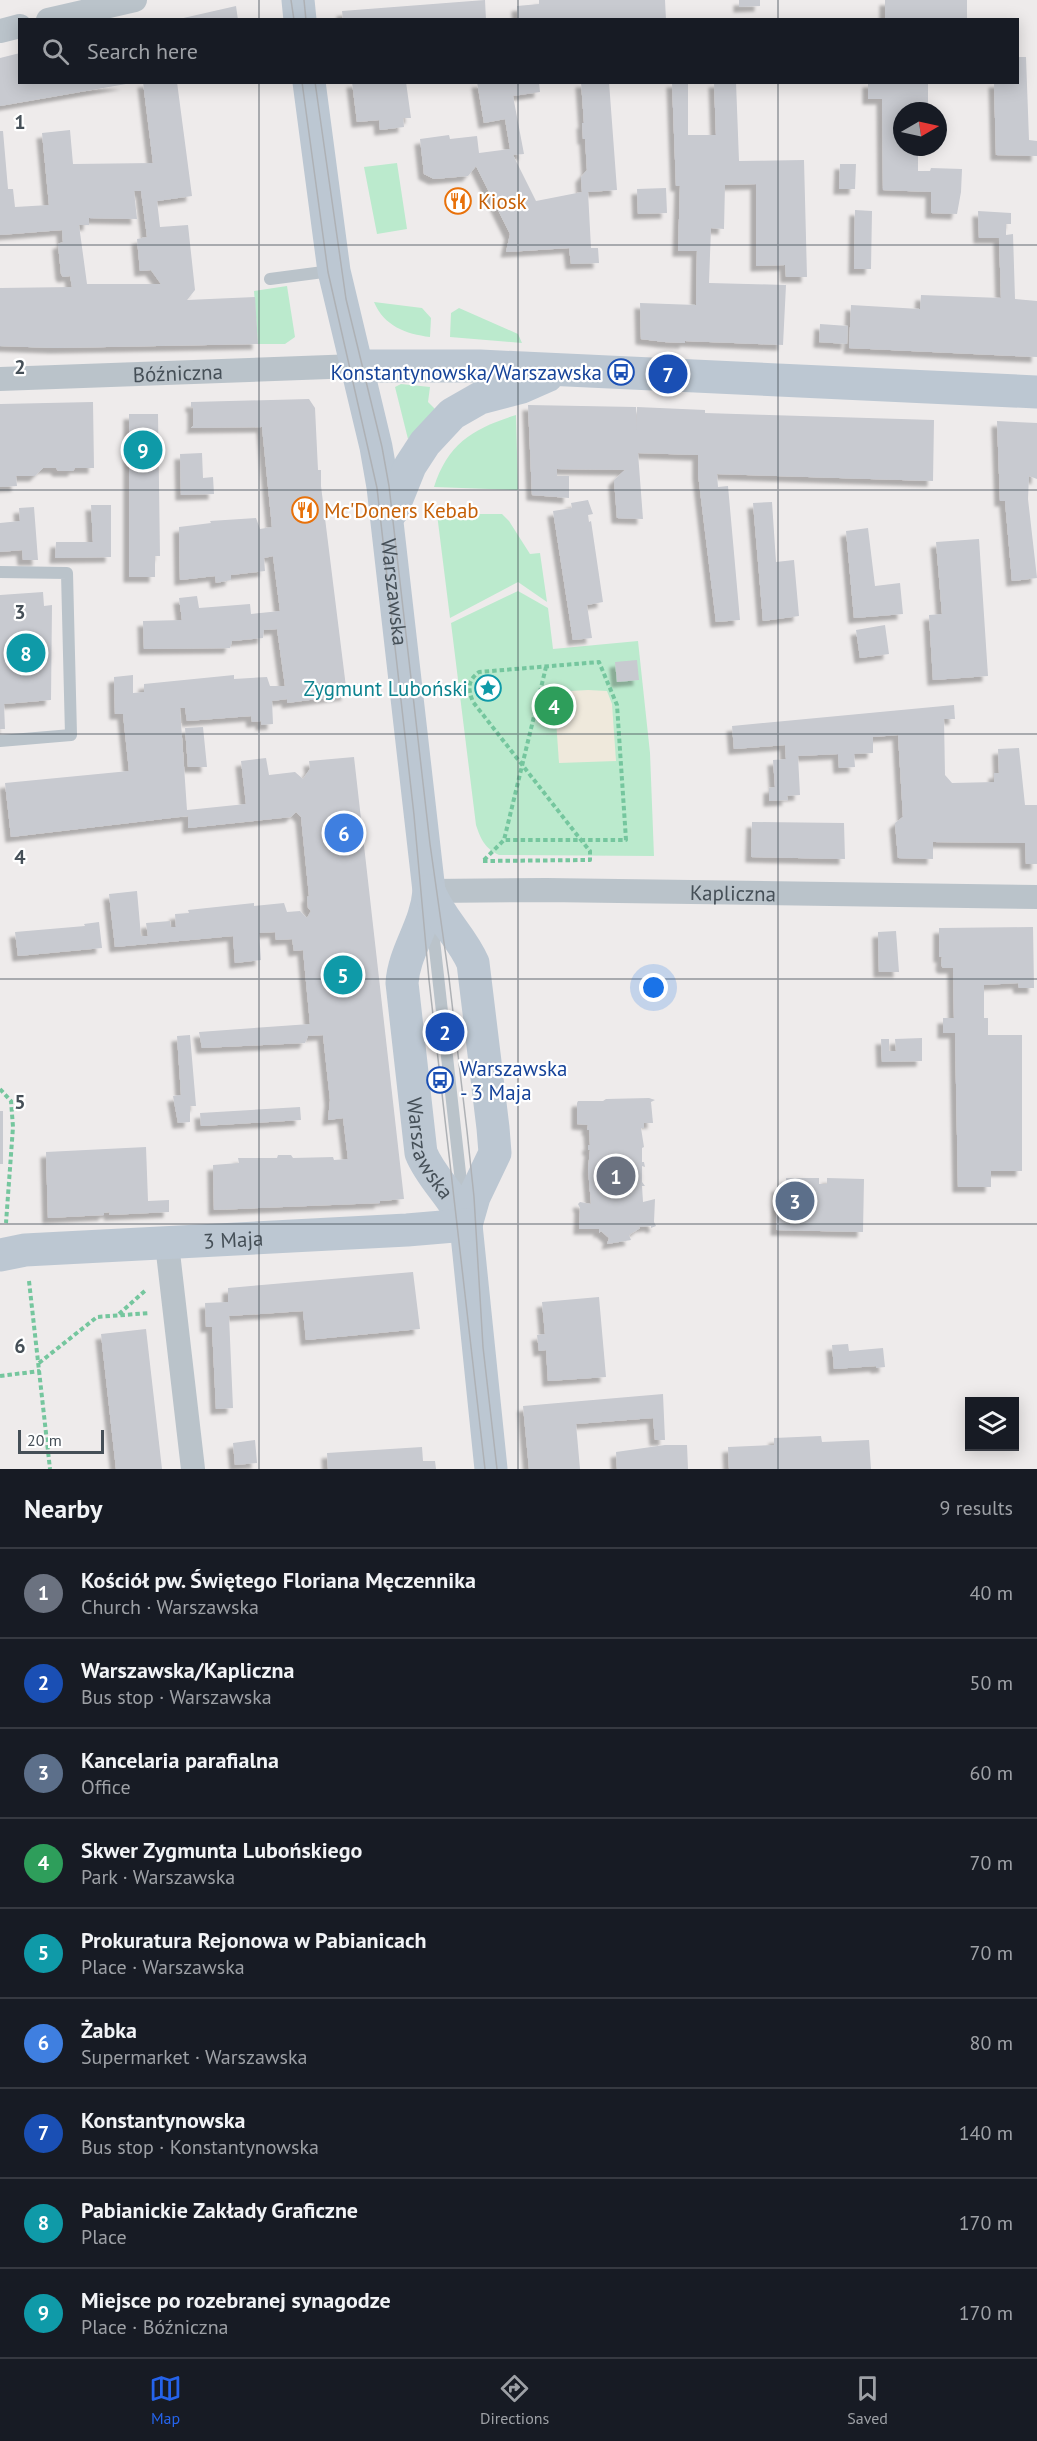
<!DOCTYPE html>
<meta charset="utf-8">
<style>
:root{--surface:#171b24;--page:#20242c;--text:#f1f3f6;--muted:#9ea1a6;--line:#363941;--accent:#2563eb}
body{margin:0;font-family:"PT Sans",sans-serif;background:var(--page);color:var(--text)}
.controls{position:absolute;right:18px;bottom:18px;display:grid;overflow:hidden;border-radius:0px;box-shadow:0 3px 15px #0003}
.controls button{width:54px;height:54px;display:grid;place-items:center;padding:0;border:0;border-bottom:2px solid var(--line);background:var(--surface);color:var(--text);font:30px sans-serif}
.compass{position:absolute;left:893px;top:102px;width:54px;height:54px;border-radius:50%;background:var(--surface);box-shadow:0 3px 15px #0003;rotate:81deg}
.scale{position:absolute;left:18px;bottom:15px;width:86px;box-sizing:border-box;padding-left:6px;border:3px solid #454f57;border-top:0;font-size:16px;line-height:21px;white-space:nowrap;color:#454f57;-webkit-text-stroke:4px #fff;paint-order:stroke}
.you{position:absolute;left:654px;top:988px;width:21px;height:21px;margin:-15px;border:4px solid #fff;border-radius:50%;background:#1a73e8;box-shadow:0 0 0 9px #1a73e833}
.badge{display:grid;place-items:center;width:39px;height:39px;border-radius:50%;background:var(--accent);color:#fff;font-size:20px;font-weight:700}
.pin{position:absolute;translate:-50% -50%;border:3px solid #fff;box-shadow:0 2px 6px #0006}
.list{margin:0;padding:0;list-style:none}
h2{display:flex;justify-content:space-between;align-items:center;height:78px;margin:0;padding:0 24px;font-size:26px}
h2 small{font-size:20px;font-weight:400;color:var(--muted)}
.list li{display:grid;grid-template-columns:39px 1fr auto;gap:18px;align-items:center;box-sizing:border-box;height:90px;padding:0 24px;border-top:2px solid var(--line)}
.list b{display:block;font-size:22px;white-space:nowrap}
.list p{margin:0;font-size:20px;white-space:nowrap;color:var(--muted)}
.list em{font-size:20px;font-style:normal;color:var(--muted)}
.icon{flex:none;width:33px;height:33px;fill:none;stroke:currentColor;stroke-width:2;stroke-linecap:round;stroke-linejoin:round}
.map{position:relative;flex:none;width:1037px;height:1469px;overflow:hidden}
.search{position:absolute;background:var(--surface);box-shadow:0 3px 15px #0003;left:18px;right:18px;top:18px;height:66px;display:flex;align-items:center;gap:15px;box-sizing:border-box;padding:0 21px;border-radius:0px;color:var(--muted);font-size:22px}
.sheet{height:888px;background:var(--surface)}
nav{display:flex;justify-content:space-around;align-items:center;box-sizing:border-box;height:84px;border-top:2px solid var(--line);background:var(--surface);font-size:16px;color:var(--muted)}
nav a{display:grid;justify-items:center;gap:3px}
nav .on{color:var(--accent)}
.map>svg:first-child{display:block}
.green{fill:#bbeacd}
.sand{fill:#efe9dc}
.building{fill:#c8cad0;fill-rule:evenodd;filter:url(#shadow)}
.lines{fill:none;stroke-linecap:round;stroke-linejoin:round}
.path{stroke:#75c69e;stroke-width:4;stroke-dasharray:4.5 3;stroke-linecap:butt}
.lane{stroke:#bac3ca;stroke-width:12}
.street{stroke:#bac3ca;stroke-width:24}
.secondary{stroke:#bcc7d2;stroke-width:33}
.tram{stroke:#aeb1b5;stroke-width:1.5}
.grid{fill:none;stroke:#454f57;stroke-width:1.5;stroke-opacity:0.55}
.labels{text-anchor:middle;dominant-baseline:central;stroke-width:4.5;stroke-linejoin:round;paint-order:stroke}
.food-label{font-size:21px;fill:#c56008;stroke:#fff;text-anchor:start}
.street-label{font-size:21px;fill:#454f57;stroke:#fff}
.transit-label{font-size:21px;fill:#164399;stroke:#fff;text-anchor:end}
.culture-label{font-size:21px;fill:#0d838f;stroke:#fff;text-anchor:end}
.grid-label{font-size:20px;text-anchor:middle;font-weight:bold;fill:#454f57;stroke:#fff;stroke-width:4.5;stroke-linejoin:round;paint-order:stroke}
</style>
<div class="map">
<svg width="1037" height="1469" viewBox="0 0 1037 1469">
<defs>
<filter id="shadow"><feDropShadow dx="-5.5" dy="5.5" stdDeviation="1.5" flood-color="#0004"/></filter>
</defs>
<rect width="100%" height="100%" fill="#eeebeb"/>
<path class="green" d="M397 163 407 229 377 234 364 167Z
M287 286 295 337 285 344H258L254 291Z
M374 302 422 308 431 318 430 337C406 334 384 326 374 302Z
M459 308 518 334 522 343 450 337 451 313Z
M401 384 430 387 428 402 436 410 408 439 395 387Z
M516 415 518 490 434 487C448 443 474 428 516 415Z
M437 514H502L509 521 530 554 540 553 547 602 518 582 450 618Z
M518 591 548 608 553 649 638 641 650 753 654 856 499 855C485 848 481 840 476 825L451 623Z"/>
<path class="sand" d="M588 690 607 691 612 704 616 761 559 763 554 692Z"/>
<path class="building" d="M485 0 486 20H343L342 11Z
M539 0H665L666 20H518L517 6 539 4Z
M739 0H760V6L739 7Z
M885 0H967V20H885Z
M236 6 238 20H179V19Z
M20 53V82L126 84 0 106V58Z
M1018 57H1026L1029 140 1037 141V156L996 155 994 82H1018Z
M143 82H177L192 196 157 201 160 227 188 225 195 290 187 300 255 297 258 344 56 348 0 346V288L72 287 70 276 63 277 61 274 58 244 63 242 62 230 0 235V131H3L8 189H13L15 207 49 205 42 133 70 130 73 164 153 163ZM134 191H141L147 237 137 239 140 271 151 270 161 284H87L79 225H89V218L137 219Z
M352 82H406L411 118H403L404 127 380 130 379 120 357 122Z
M477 82H539L540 92 513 96 524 154 513 155 536 201 582 192 581 177 587 170 585 139H583L582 123H584L581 82H609L617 190 588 192 591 248H598L599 263 571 264 569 248 506 252 510 234 476 166 468 176 434 179 424 174 420 139 449 135 450 139 477 136 479 153 510 149 505 119 484 123Z
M672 82H688V135H716L714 82H736L739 161 804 160 807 277H786L785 265 756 266V184L725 185 724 229 711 228 709 283 786 285 783 345 685 341V343L664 342 641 339 640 303 696 305 697 251H678L680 186H676Z
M868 82H928V111H902V147H918V171H930L931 168 962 169 961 192 957 214 931 213V192L883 190 882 99H868Z
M840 164H856L855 189H839Z
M666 188 667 213 638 214 637 189Z
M855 210 872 211 871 269H854Z
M978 211 1011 213V224H1006V235L1013 234 1015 299 1037 301V357L849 348 851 305 920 309 921 295 1001 298 999 238H979Z
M820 324 848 326 847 344 819 342Z
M309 399 315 408 318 470H321V486L347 695 287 703V699L272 701 273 724 261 725V721L252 722 251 716 187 721 185 708H180L187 810 246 804 241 761 266 758 269 775 295 772 303 779 310 769 309 761 354 757 404 1199 380 1201V1203L214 1210 213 1165 239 1163 238 1158H277L278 1155H291L293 1158 333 1157 334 1160 348 1159 343 1118 328 1120 330 1100 323 1035 308 1036 305 1043 202 1048 199 1032 310 1024 303 950 294 951 292 939 276 940 275 932 259 933 261 960 235 963 233 936 115 947 109 894 137 891 141 936H148L146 923 170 921 171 927H176L175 914 189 913 188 910 254 903V906L284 903 287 912 300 911 307 918 311 911 308 908 307 897 309 896 301 817 296 812 291 817 188 828V816L11 837 5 783 129 771 123 714H115L114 677 133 675V693L144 692V684L234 675V679L267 677 270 686H285L277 629 264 630 263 638 232 641 230 648 144 649 143 621 182 620 179 598 197 596 199 608 250 604 251 614 280 611 273 556 264 558 265 571 231 575V580L216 583 215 576 180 580 179 527 211 523 210 521 256 518 260 529 272 527 262 427 191 428 193 426V407H191V402Z
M93 402 94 468H75L73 471H58L56 468H43L35 476H16L17 486 0 487V404Z
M528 405 636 407 637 431V407L705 410V413L934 420 933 481 717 474 718 487 728 486 740 620 716 622 698 474V455L638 453 643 519 617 518 614 480 625 470 557 469V476H569V498L532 495Z
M129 414H158L160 556H155V577H129Z
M997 421 1037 423V479L1029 476 1028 499 1037 578 1012 581 1005 501H1000Z
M202 453 203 478 213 477 214 494 181 495 180 454Z
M588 500 593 514 588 515 589 522 591 521 603 602 587 605 592 638 573 640 553 511 572 508 571 503Z
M772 502 776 562 794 560 799 616 763 621 753 503Z
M91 505H111V557L55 558 56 542H93Z
M34 507 38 560H23L22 550 0 552V523L20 521 19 508Z
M868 528 875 586 900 583 903 614 854 618 846 531Z
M979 539 988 676 933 680 929 615 942 614 936 542Z
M43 592 44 606 52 605 51 700 4 704 5 729H0V595Z
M885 625 889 654 860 658 856 630Z
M637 660 639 680 617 682 615 662Z
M954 705 955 719H944L945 775 952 783 994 782V773H999L998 749 1019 748 1025 805H1037V864H1026L1025 843 933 842V859L898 858 895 823 903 817 898 735 873 737V753L854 754 855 767 839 768 838 754 798 756 800 795 787 796 788 800 769 801V788L775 787 773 760 786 759 785 745 734 749 732 726Z
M203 727 207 767H188L185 728Z
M752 822 844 823 845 859 751 857Z
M99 922 102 948 18 956 15 932 85 926 84 924Z
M1033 927 1034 988H1019L1018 983 984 985V1018H988V1035H1022V1171H991V1187H958L955 1033H943V1018H954L953 968H943L941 965 942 957H939V928Z
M896 931 899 972H879L878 932Z
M190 1035 196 1106H190V1122L178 1123 173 1096 181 1095 177 1036Z
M922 1038V1061L882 1062 881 1039H889V1051H896L895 1039Z
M649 1098 655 1100 651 1102 653 1123H644V1128H641L644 1147 642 1148V1162H644L645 1167 642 1166V1182L645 1186H642L643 1202 655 1199 654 1222 656 1226 651 1228V1226L639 1227 640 1228 629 1235 631 1240 607 1244 609 1238 601 1231 599 1233V1229H579L580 1208 578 1204 580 1202 591 1204 588 1169 590 1150H588V1145H590L589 1130H587L588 1125 577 1124V1103L578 1101H603L606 1099Z
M300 1107 301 1120 201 1126 200 1113Z
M0 1111H3V1164H0Z
M146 1147 148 1201 169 1200V1212L109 1215 110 1212 104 1213V1215L48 1218 46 1152Z
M786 1178H819V1184H827V1178L864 1179 863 1232 776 1230 777 1186 786 1187Z
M413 1272 420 1329 306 1340 303 1311 229 1316 233 1408 216 1409 212 1327H206L205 1303 228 1302V1288Z
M599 1297 606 1377 548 1381 546 1350 539 1351 537 1335 545 1334 542 1302Z
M146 1329 162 1469H116L101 1334Z
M848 1344 849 1351 883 1348 885 1367 876 1368V1366L834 1369 832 1345Z
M663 1394 665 1440H655L653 1418 576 1424 580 1469H529L523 1406Z
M821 1436 822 1442 869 1440 871 1469H729L728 1447 774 1445V1438Z
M255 1440 257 1463 235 1465 233 1443Z
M665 1445H687L688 1469H617L616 1452Z
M422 1447 423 1461H435L436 1469H328L327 1453Z"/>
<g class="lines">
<path class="path" d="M457 690 468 689
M484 860 504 840 546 667
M483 861 590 860V851L581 840 473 702C468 689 467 681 479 672L599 662 617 705 626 840H504
M0 1089 11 1101 13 1127 6 1223
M29 1281 50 1469
M119 1314 147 1289
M39 1363 97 1317 150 1313
M0 1376 40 1371"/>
<path class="lane" d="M270 279 331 271
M0 572 67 573 71 735 0 741
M432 922 463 1200"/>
<g class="street">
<path d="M48 20 135 0"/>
<path d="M0 31 20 26"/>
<path id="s1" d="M0 379 356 366"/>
<path id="s2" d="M429 891 546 890 1037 897"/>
<path d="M167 1244 193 1469"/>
</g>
<g class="secondary">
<path d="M298 0 300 20"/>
<path id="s3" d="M309 82 334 271 376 447 383 487 429 891C426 927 404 951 402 983L421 1153C432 1180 456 1198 466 1225L491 1469"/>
<path d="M356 366H480L1037 392"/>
<path d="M387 517 392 511 410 466 425 443 452 414 480 398 522 387 547 376"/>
<path d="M429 891C440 919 462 937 473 963L493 1128 495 1153 474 1197 466 1225"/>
<path id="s4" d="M0 1255 25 1250 407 1230 466 1225"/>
</g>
<path class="tram" d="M291 0 294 20
M304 0 306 20
M302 82 328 272 377 488 414 815 429 980 485 1469
M315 82 346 299 382 447 389 486 430 844 449 978 467 1131 474 1197 483 1347 497 1469"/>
</g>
<path class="grid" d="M259 0V20M518 0V20M778 0V20M259 82V1469M518 82V1469M778 82V1469M0 245H1037M0 490H1037M0 734H1037M0 979H1037M0 1224H1037"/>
<defs>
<g id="restaurant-ring" transform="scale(1.35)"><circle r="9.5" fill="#fff" stroke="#e8710a" stroke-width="1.5"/><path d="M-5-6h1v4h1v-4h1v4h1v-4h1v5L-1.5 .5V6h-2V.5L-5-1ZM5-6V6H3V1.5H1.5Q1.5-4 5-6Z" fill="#e8710a"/></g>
<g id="bus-ring" transform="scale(1.35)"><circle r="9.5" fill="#fff" stroke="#1a4fb4" stroke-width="1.5"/><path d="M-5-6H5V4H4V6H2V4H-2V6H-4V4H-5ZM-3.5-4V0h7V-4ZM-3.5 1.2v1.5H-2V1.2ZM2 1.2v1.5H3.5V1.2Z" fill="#1a4fb4"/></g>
<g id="sight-ring" transform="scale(1.35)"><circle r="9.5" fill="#fff" stroke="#0f9aa8" stroke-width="1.5"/><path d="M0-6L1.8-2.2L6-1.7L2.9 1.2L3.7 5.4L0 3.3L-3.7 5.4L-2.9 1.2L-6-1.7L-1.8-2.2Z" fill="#0f9aa8"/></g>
</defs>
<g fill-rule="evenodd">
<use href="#restaurant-ring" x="458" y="201"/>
<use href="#bus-ring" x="621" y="372"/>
<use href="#restaurant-ring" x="305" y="510"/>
<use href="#sight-ring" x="488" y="688"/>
<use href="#bus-ring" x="440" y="1080"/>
</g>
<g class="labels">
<g class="food-label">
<text x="478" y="201">Kiosk</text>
<text x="324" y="510">Mc'Doners Kebab</text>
</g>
<g class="street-label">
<text stroke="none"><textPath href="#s1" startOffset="178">Bóźniczna</textPath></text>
<text stroke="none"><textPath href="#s3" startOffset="518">Warszawska</textPath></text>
<text stroke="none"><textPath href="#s2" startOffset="304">Kapliczna</textPath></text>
<text stroke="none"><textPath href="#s3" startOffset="1084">Warszawska</textPath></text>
<text stroke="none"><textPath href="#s4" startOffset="234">3 Maja</textPath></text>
</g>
<g class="transit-label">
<text x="602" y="372">Konstantynowska/Warszawska</text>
<text x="460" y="1068" text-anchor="start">Warszawska<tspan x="460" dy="24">- 3 Maja</tspan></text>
</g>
<g class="culture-label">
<text x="468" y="688">Zygmunt Luboński</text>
</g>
</g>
<g class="grid-label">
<text x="20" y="129">1</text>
<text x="20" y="374">2</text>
<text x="20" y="619">3</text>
<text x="20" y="864">4</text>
<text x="20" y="1109">5</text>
<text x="20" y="1353">6</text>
</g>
</svg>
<div class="controls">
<button><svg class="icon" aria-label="layers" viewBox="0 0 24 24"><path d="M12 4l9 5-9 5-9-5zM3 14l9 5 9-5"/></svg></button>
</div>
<svg class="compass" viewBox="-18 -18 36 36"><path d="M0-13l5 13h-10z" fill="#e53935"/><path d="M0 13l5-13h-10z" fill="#9ea1a6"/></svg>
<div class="scale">20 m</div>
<div class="you"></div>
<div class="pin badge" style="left:616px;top:1176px;background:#6b7280">1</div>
<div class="pin badge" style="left:445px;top:1032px;background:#1a4fb4">2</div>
<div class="pin badge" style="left:795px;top:1201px;background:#5c6f8a">3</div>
<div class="pin badge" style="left:554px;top:706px;background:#2e9e5b">4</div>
<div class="pin badge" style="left:343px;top:975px;background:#0f9aa8">5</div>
<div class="pin badge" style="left:344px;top:833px;background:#3f7fe0">6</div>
<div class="pin badge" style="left:668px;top:374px;background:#1a4fb4">7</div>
<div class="pin badge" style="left:26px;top:653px;background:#0f9aa8">8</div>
<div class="pin badge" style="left:143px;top:450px;background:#0f9aa8">9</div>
<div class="search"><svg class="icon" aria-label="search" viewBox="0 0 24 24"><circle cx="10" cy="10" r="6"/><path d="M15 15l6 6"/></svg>Search here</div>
</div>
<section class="sheet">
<h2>Nearby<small>9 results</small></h2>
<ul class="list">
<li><span class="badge" style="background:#6b7280">1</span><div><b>Kościół pw. Świętego Floriana Męczennika</b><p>Church · Warszawska</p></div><em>40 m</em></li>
<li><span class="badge" style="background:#1a4fb4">2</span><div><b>Warszawska/Kapliczna</b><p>Bus stop · Warszawska</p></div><em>50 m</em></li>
<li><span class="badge" style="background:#5c6f8a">3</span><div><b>Kancelaria parafialna</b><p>Office</p></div><em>60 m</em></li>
<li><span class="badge" style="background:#2e9e5b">4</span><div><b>Skwer Zygmunta Lubońskiego</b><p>Park · Warszawska</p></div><em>70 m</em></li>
<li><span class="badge" style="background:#0f9aa8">5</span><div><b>Prokuratura Rejonowa w Pabianicach</b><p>Place · Warszawska</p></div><em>70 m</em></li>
<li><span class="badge" style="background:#3f7fe0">6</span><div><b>Żabka</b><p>Supermarket · Warszawska</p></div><em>80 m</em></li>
<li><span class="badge" style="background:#1a4fb4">7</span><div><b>Konstantynowska</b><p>Bus stop · Konstantynowska</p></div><em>140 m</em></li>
<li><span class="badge" style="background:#0f9aa8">8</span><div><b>Pabianickie Zakłady Graficzne</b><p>Place</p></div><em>170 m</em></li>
<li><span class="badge" style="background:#0f9aa8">9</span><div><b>Miejsce po rozebranej synagodze</b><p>Place · Bóźniczna</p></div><em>170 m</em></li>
</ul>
</section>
<nav>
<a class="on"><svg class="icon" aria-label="map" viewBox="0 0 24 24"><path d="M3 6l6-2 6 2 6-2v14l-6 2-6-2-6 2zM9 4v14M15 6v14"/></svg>Map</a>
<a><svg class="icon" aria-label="directions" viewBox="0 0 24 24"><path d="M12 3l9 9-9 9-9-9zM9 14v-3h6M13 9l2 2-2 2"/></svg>Directions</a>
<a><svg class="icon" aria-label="saved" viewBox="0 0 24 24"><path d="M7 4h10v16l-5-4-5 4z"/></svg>Saved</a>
</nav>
